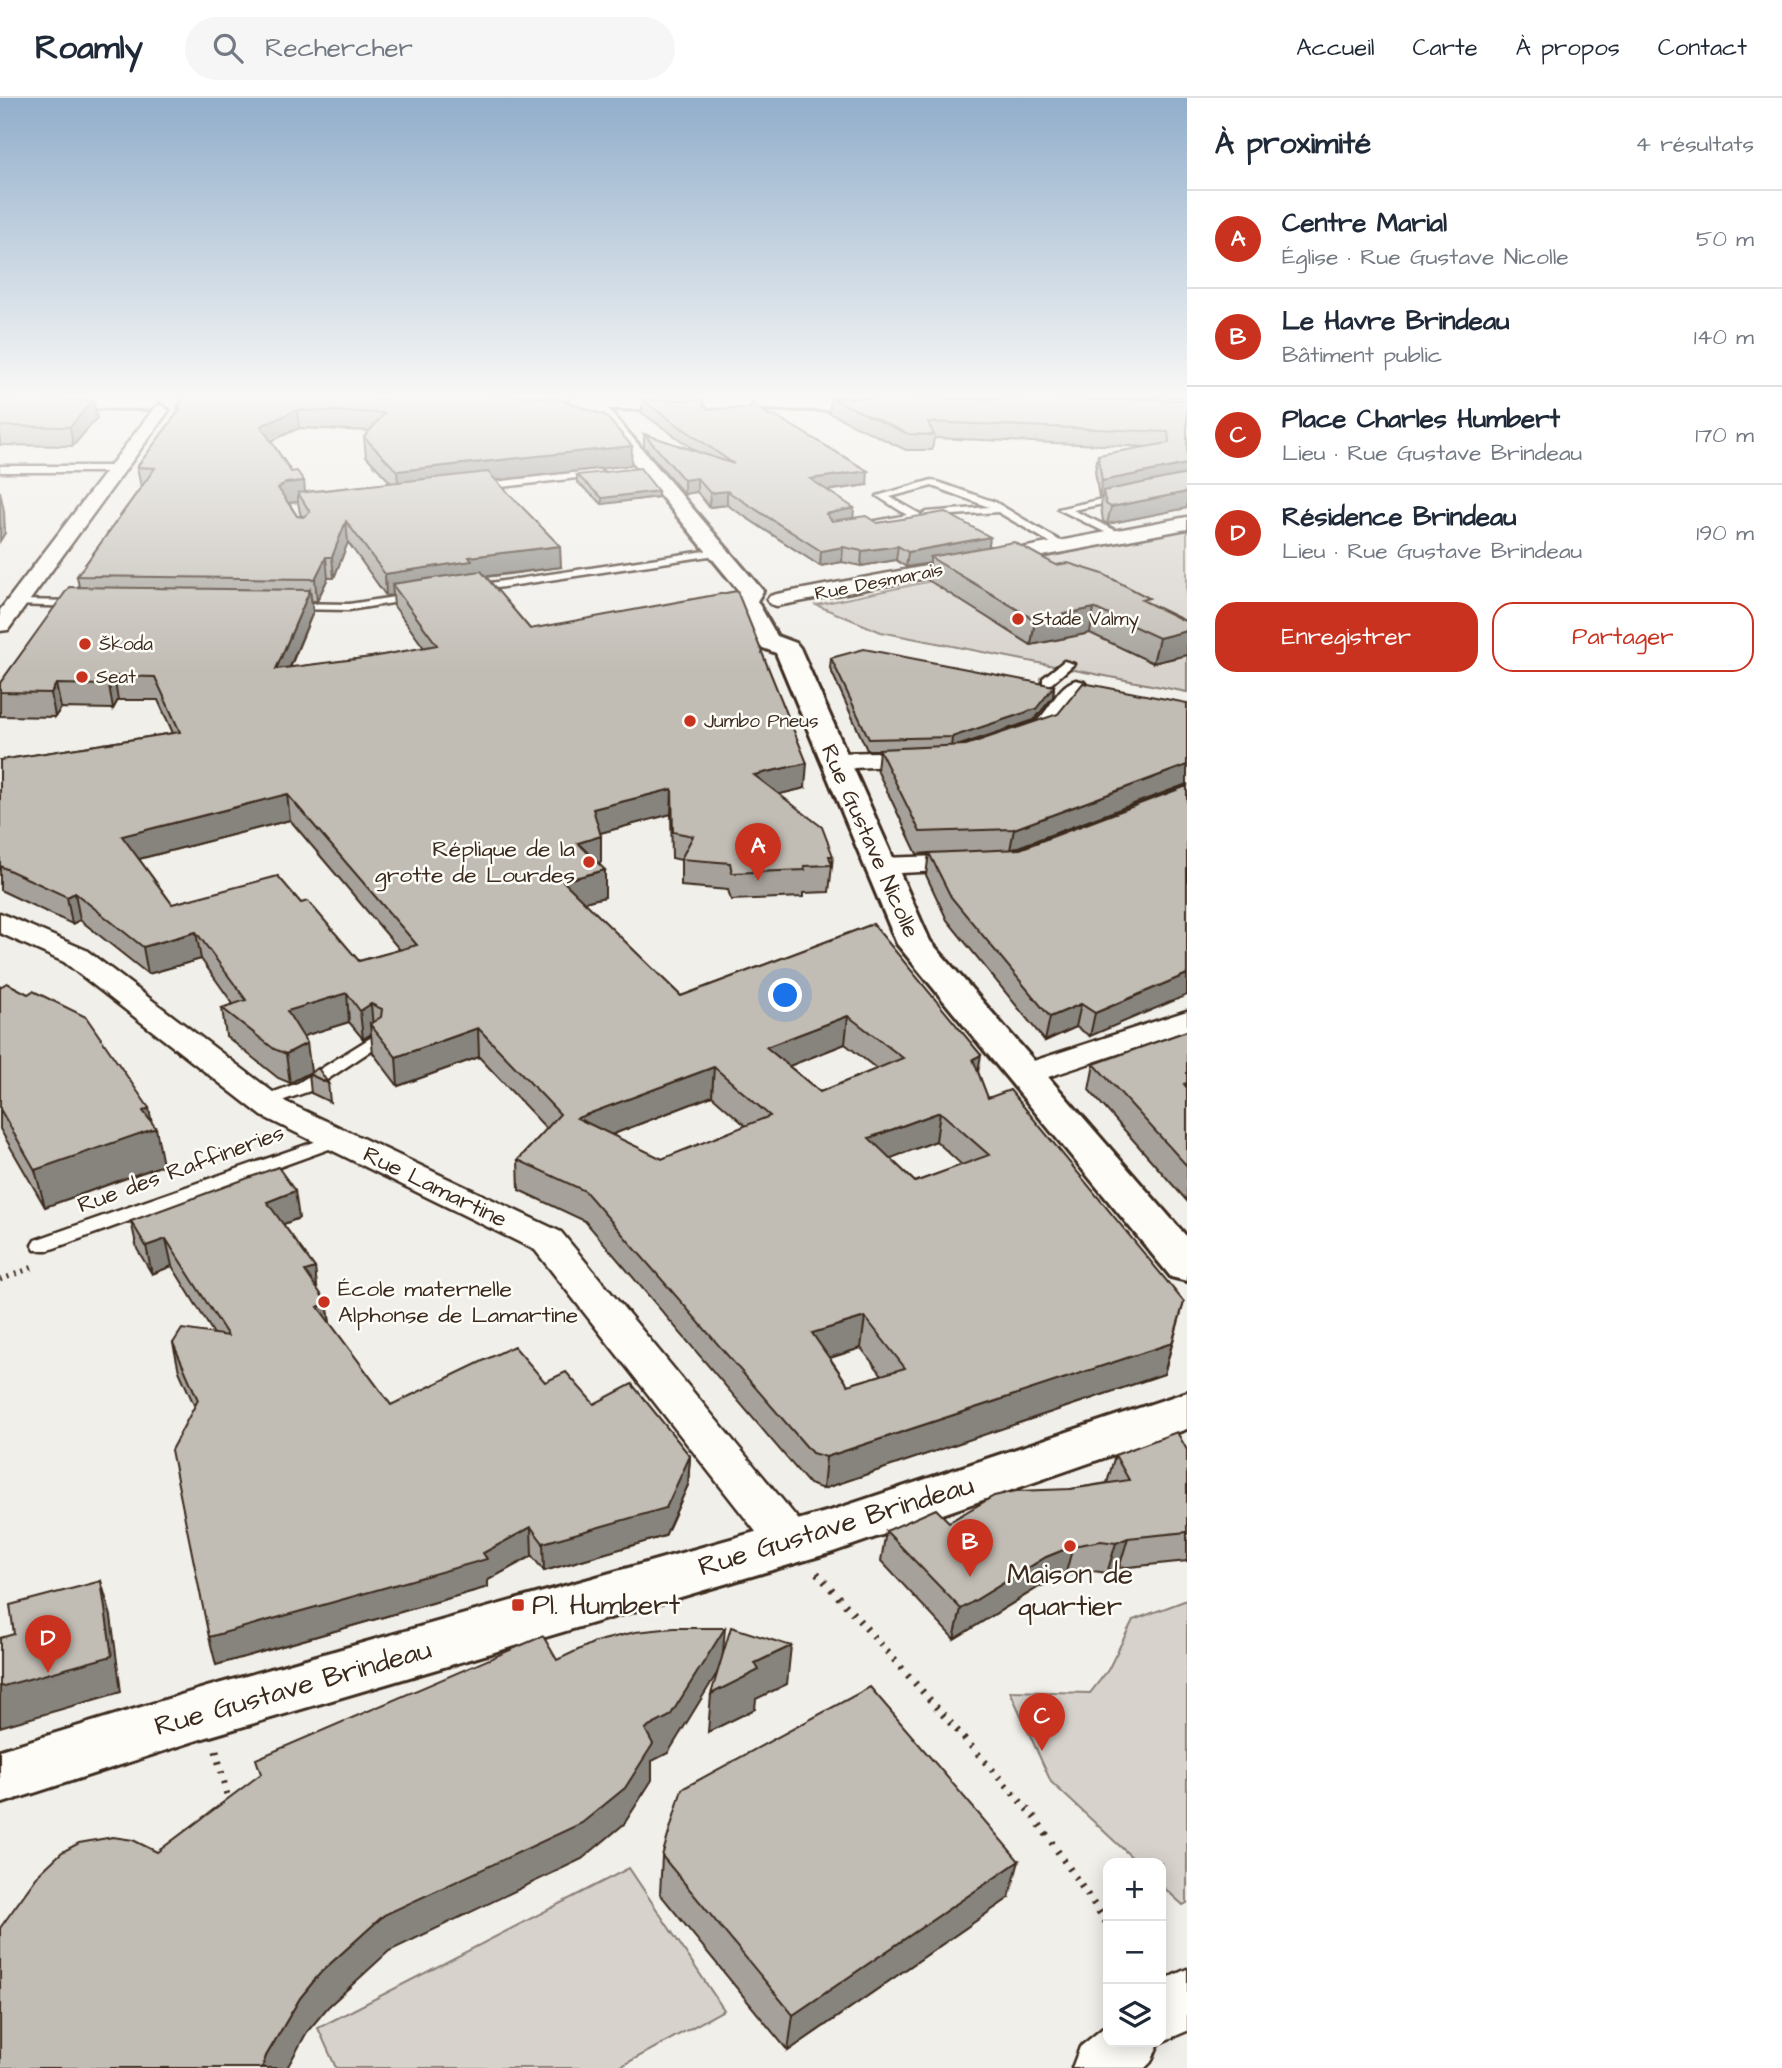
<!DOCTYPE html>
<html lang="fr">
<meta charset="utf-8">
<style>
:root{--surface:#fff;--page:#f6f6f7;--text:#1f2937;--muted:#747a83;--line:#e0e1e3;--accent:#c8321e}
body{margin:0;font-family:"Architects Daughter",sans-serif;background:var(--page);color:var(--text)}
.controls{position:absolute;right:21px;bottom:21px;display:grid;overflow:hidden;border-radius:14px;box-shadow:0 4px 18px #0003}
.controls button{width:63px;height:63px;display:grid;place-items:center;padding:0;border:0;border-bottom:2px solid var(--line);background:var(--surface);color:var(--text);font:35px sans-serif}
.you{position:absolute;left:786px;top:898px;width:24px;height:24px;margin:-18px;border:5px solid #fff;border-radius:50%;background:#1a73e8;box-shadow:0 0 0 10px #1a73e833}
.badge{display:grid;place-items:center;width:46px;height:46px;border-radius:50%;background:var(--accent);color:#fff;font-size:23px;font-weight:700}
.pin{position:absolute;translate:-50% -58px;filter:drop-shadow(0 2px 4px #0008)}
.pin::after{content:'';position:absolute;top:37px;width:24px;height:21px;background:inherit;clip-path:polygon(0 0,100% 0,50% 100%)}
.list{margin:0;padding:0;list-style:none}
h2{display:flex;justify-content:space-between;align-items:center;height:91px;margin:0;padding:0 28px;font-size:30px}
h2 small{font-size:23px;font-weight:400;color:var(--muted)}
.list li{display:grid;grid-template-columns:46px 1fr auto;gap:21px;align-items:center;box-sizing:border-box;height:98px;padding:0 28px;border-top:2px solid var(--line)}
.list b{display:block;font-size:26px;white-space:nowrap}
.list p{margin:0;font-size:23px;white-space:nowrap;color:var(--muted)}
.list em{font-size:23px;font-style:normal;color:var(--muted)}
.actions{display:flex;gap:14px;padding:21px 28px}
.actions a{flex:1;padding:16px 0;border:2px solid var(--accent);border-radius:21px;text-align:center;font-size:24px;color:var(--accent)}
.actions .main{background:var(--accent);color:#fff}
.icon{flex:none;width:38px;height:38px;fill:none;stroke:currentColor;stroke-width:2;stroke-linecap:round;stroke-linejoin:round}
.map{position:relative;flex:none;width:1187px;height:1970px;overflow:hidden}
header{display:flex;align-items:center;gap:42px;box-sizing:border-box;height:98px;padding:0 35px;background:var(--surface);border-bottom:2px solid var(--line)}
header strong{font-size:33px}
nav{display:flex;gap:38px;margin-inline-start:auto;font-size:24px}
.search{width:490px;height:63px;background:var(--page);display:flex;align-items:center;gap:18px;box-sizing:border-box;padding:0 24px;border-radius:38px;color:var(--muted);font-size:26px}
main{display:flex}
aside{flex:1;background:var(--surface)}
.map>svg:first-child{display:block}
.green{fill:#d7d2cc;stroke:#897e75;stroke-width:2}
.lines{fill:none;stroke-linecap:round;stroke-linejoin:round}
.lane-casing{stroke:#3b2a1e;stroke-width:5}
.street-casing{stroke:#3b2a1e;stroke-width:5}
.secondary-casing{stroke:#3b2a1e;stroke-width:6}
.path-far1{stroke:#3b2a1e;stroke-width:5;stroke-dasharray:2 6;stroke-linecap:butt}
.path{stroke:#3b2a1e;stroke-width:7;stroke-dasharray:2.5 8;stroke-linecap:butt}
.lane{fill:#fdfcf7;fill-rule:evenodd}
.street{fill:#fdfcf7;fill-rule:evenodd}
.secondary{fill:#fdfcf7;fill-rule:evenodd}
.wall{fill:#a6a29b;stroke:#3b2a1e;stroke-width:2;fill-rule:evenodd}
.shaded-wall{fill:#87847e;stroke:#3b2a1e;stroke-width:2}
.building{fill:#c1bcb4;stroke:#3b2a1e;stroke-width:2;fill-rule:evenodd}
.poi-dot{fill:#c8321e;stroke:#fdfcf7;stroke-width:2.5}
.labels{text-anchor:middle;dominant-baseline:central;stroke-width:5;stroke-linejoin:round;paint-order:stroke}
.far-street-label{font-size:19px;fill:#3b2a1e;stroke:#fdfcf7}
.far-poi-label{font-size:19px;fill:#3b2a1e;stroke:#fdfcf7;text-anchor:start}
.street-label{font-size:23px;fill:#3b2a1e;stroke:#fdfcf7}
.poi-label{font-size:23px;fill:#3b2a1e;stroke:#fdfcf7;text-anchor:end}
.near-street-label{font-size:28px;fill:#3b2a1e;stroke:#fdfcf7}
.near-poi-label{font-size:28px;fill:#3b2a1e;stroke:#fdfcf7}
</style>
<header>
<strong>Roamly</strong>
<div class="search"><svg class="icon" aria-label="search" viewBox="0 0 24 24"><circle cx="10" cy="10" r="6"/><path d="M15 15l6 6"/></svg>Rechercher</div>
<nav><a>Accueil</a><a>Carte</a><a>À propos</a><a>Contact</a></nav>
</header>
<main>
<div class="map">
<svg width="1187" height="1970" viewBox="0 0 1187 1970">
<rect width="100%" height="100%" fill="#f1efea"/>
<filter id="ink" filterUnits="userSpaceOnUse"><feTurbulence type="fractalNoise" baseFrequency=".0143" numOctaves="2"/><feDisplacementMap in="SourceGraphic" scale="14" xChannelSelector="R" yChannelSelector="G"/><feConvolveMatrix kernelMatrix="1 2 1 2 8 2 1 2 1" color-interpolation-filters="sRGB"/></filter>
<g filter="url(#ink)">
<path class="green" d="M1187 430V594L881 534 816 507Z
M1187 1502V1805L1183 1807 1161 1787V1765H1138L1051 1684 1010 1593 1090 1595 1108 1572 1133 1522Z
M629 1770 724 1912 618 1970H336L318 1930Z"/>
<g class="lines">
<g class="lane-casing">
<path id="lane" d="M0 368H117L122 371 117 374H0Z
M599 372 604 375 602 377 477 392 472 389 477 386Z
M932 382 995 404 1070 449 1061 451 998 414 923 419 922 417 927 414 989 409 932 388 890 399 920 416V420L855 431 850 428 907 417 877 398Z
M1125 396 1128 397V401L1073 412 1123 436V440L1119 441 1058 411Z
M718 451 722 452V456L470 494 465 491 470 488Z
M414 496 418 497V501L349 512 289 511 283 508 289 505 349 506Z
M16 502 79 503 85 506 79 509 12 507 10 505Z
M1064 563 1074 566 1051 586H1043V580Z
M375 937 383 942 381 946 310 993 264 1009 255 1004 258 1000 298 985Z
M337 1036 346 1042 343 1046 49 1152H35L32 1147 35 1142Z"/>
</g>
<g class="street-casing">
<path id="street" d="M850 297H873L849 309H837L835 306Z
M161 307 169 312 167 315 8 532 0 533V512L155 309Z
M1187 419V431L777 508 770 506 767 502 770 498 777 496Z
M1076 582 1084 584 1088 589 1054 634 1015 646 1006 644 1003 639C1011 628 1028 631 1038 622 1051 610 1058 587 1076 582Z
M923 653 932 656 936 661 932 666 834 671 825 668 821 663 825 658 834 655Z
M974 757 984 759 988 765 984 771 879 776 869 774 865 768 869 762 879 760Z
M0 815 86 852 286 1004 561 1134 807 1432 813 1445 807 1458 791 1463 775 1458 535 1152 262 1018 64 864 0 835Z
M1187 913V933L1024 987 1012 984 1007 977 1012 970Z
M1187 1871V1933L1159 1945 1151 1964 1145 1970H1072L1080 1949 1108 1926V1944H1161V1883Z"/>
</g>
<g class="secondary-casing">
<path id="secondary" d="M0 297 149 299 158 305 149 311 0 309Z
M578 297 881 300 890 306 881 312 608 311 763 493 757 503 777 538 796 545 800 550 930 843 1187 1139V1183L1171 1179 897 846 776 555 758 548 733 503 739 493 589 311 570 309 568 305 570 301 580 299Z
M1187 1294V1331L833 1454 207 1639 0 1706V1652L207 1589 833 1412Z"/>
</g>
<path class="path-far1" d="M0 1182 36 1168"/>
<path class="path" d="M817 1475 1035 1720 1108 1827
M216 1653 229 1705"/>
<use href="#lane" class="lane"/>
<use href="#street" class="street"/>
<use href="#secondary" class="secondary"/>
</g>
<path class="wall" d="M185 297H375V302L631 367 496 382 561 469 486 479 530 531 805 690 779 696 833 758 829 794 803 795V799L731 802 728 792 681 788V762L672 760 671 716 600 735 601 764 598 765 605 799 584 804 681 898 873 826 978 974 988 1000 1184 1204 1164 1276 823 1391 809 1386 585 1123 519 1092 518 1062 547 1031 479 959 398 988 373 955 371 936 363 941 349 924 303 938 311 974 290 985 278 980 226 938 222 910 233 906 201 861 148 876 80 822 72 826 0 792V662L173 635 158 602H118L113 611 61 610 55 619 0 618V585L79 489 77 478 141 389 137 369 178 315 177 309ZM299 330 370 333 364 339 366 358 391 385 305 394 271 343ZM298 404 300 415 302 418H297L289 405ZM348 444 386 498 393 497 394 508 424 550 372 559 290 570 313 514 311 503H317L328 480H334ZM290 722 400 852 359 863 301 805 172 806 139 761ZM845 946 877 971 820 994 789 968ZM712 998 746 1028 662 1061 611 1037ZM936 1043 962 1067 915 1084 890 1060ZM861 1250 882 1277 848 1287 830 1260Z
M644 297H756L755 299 644 298Z
M792 297H844L842 299H795Z
M874 297H1077L1076 299H875Z
M1089 297H1187V299H1091Z
M831 300 1187 302V410L1107 426 1103 423 1101 409 1102 399 1099 400 1095 373 1098 357 1148 349 934 340 932 352H906L829 315Z
M0 301 97 320 73 348 0 347Z
M642 302H704V308L709 311 770 318 867 387 827 393 853 420 989 448 1056 467 1148 505 1187 524V557L1153 565 1090 535 1031 547 928 482 930 465 906 469 896 462 861 468 842 464 820 468 727 407 709 409 697 394 684 396 644 349V336L696 353 642 315Z
M577 377 658 399 602 406 577 384Z
M831 560 1054 588 1053 599 1034 622 961 647 1187 605V686L1013 752 1020 751 1187 688 1090 938 1076 929 1045 943 947 822 926 777 929 755 917 756 877 672 879 652H867L830 570Z
M0 889 152 1026 163 1067 45 1109 0 1031Z
M1187 933V1103L1089 992 1094 966Z
M309 976 328 985 330 1004 311 995Z
M299 1120 283 1126 315 1170 317 1191 327 1205 330 1225 391 1307 545 1284 594 1306 690 1358 688 1387 665 1438 544 1473 532 1458 488 1482V1489L216 1567 195 1309 179 1273 173 1245 214 1236 172 1168 152 1176 137 1151 131 1123Z
M1187 1352V1463L1119 1470 1107 1475 1093 1473 1065 1478 1039 1489 954 1541 881 1463 886 1433 949 1424 1071 1391 1107 1385 1115 1357Z
M662 1758 1009 1800 788 1953 660 1796Z"/>
<path class="shaded-wall" d="M93 302 97 320 73 348 70 329Z
M297 312 299 330 263 347 261 328Z
M632 348 631 367 399 393 397 373Z
M1187 366V379L1103 393 1102 399 1099 400 1102 383Z
M868 373 867 387 809 395 810 381Z
M697 380V394L684 396V382Z
M304 383 306 403 298 395V404L288 405 278 390 286 385Z
M0 393 4 413 5 435 0 443Z
M658 393V399L602 406V400Z
M727 393V407L709 409 710 395Z
M1187 394V410L1107 426 1111 409Z
M854 410 853 424 825 431 826 416Z
M346 423 348 444 334 480 332 459Z
M990 439 988 454 930 459V465L906 469 908 454Z
M560 448 561 469 473 480 392 486 393 497 386 498 385 476 469 459Z
M898 448 896 462 861 468 862 453Z
M843 449 842 464 820 468 821 453Z
M326 459 328 480 317 503 315 481Z
M310 492 313 514 279 595 276 571Z
M1094 510 1090 535 1031 547 1035 522Z
M1187 533V557L1153 565 1159 540Z
M114 578 118 602 113 611 109 587Z
M56 586 61 610 55 619 51 595Z
M1054 588 1053 599 1034 622 951 650 952 639Z
M807 665 805 690 752 703 754 677Z
M1187 667V686L1010 752 1014 731Z
M672 691 671 716 593 737V711Z
M287 696 290 722 127 764 122 738Z
M601 738V764L578 772V745Z
M605 772V799L563 809V783Z
M75 795 80 822 72 826 67 799Z
M196 834 201 861 148 876 143 849Z
M1187 876V897L1090 938 1095 915Z
M347 895 349 924 291 942 287 913Z
M371 906 373 930 370 926 371 936 363 941 360 913Z
M1081 906 1076 929 1045 943 1050 919Z
M848 918 845 946 764 978 766 949Z
M478 930 479 959 398 988 396 959Z
M307 945 311 974 290 985 286 956Z
M981 957 976 986 973 961Z
M714 969 712 998 577 1050V1020Z
M149 1010 153 1031 156 1030 163 1067 45 1109 35 1072 143 1013Z
M940 1014 936 1043 865 1070 869 1040Z
M295 1093 299 1120 271 1131 267 1104Z
M166 1141 172 1168 152 1176 146 1148Z
M315 1170 318 1198 305 1173Z
M327 1205 331 1233 318 1209Z
M865 1219 861 1250 809 1266 812 1235Z
M1172 1245 1164 1276 823 1391 826 1359Z
M690 1358 688 1387 665 1438 544 1473 543 1445Z
M531 1429 532 1458 488 1482V1489L216 1567 209 1539 483 1455Z
M1128 1440 1119 1470 1107 1475 1116 1445Z
M1073 1448 1065 1478 1039 1489 954 1541 961 1511 1046 1459Z
M101 1483 111 1518 121 1594 0 1629V1589Z
M725 1530 722 1567 668 1655 652 1663V1682L624 1726 582 1761 389 1853 328 1909 307 1934 287 1970H262L266 1958 300 1900 321 1874 384 1817 645 1631Z
M791 1548 787 1586 756 1601 755 1611 708 1634 711 1596 755 1565Z
M1019 1763 1009 1800 788 1953 793 1917Z"/>
<path class="building" d="M185 297H374L373 300 376 302 384 301 386 297H475L530 298 558 301 605 317 632 348 397 373 364 339 385 315 297 312 261 328 291 374 297 373 304 383 286 385 278 390 297 418 303 419 310 414 298 395 488 374 560 448 469 459 472 463 385 476 346 423 332 459H326L315 481 77 478 155 370 137 369 181 310 177 309Z
M831 300 1187 302V366L1102 383 1098 357 1169 345 1168 334 928 324 934 337 908 336Z
M0 301 93 302 70 329 0 328Z
M642 302H704L703 307 709 311 749 310 752 304 770 318 774 317 868 373 810 381 854 410 826 416 832 423 866 418 877 425 945 414 990 439 908 454 898 448 862 453 843 449 821 453 727 393 710 395 697 380 684 382 644 336 734 366Z
M640 370 658 393 602 400 577 377Z
M1187 376V394L1111 409 1106 406 1103 393Z
M1014 444 1056 467 1068 465 1103 476 1149 500 1142 502 1187 524V533L1159 540 1094 510 1035 522 930 459Z
M481 473 530 531 737 493 807 665 754 677 822 729 833 758H829L832 767 804 768 805 772 732 775 730 765 681 761 693 738 673 734 672 691 593 711 601 738 578 745 605 772 563 783 681 898 873 826 981 957 973 961 988 1000 1010 992 1184 1204 1172 1245 826 1359 812 1355 585 1093 518 1062 560 1016 478 930 396 959 370 926 381 919 382 911 371 906 360 913 347 895 287 913 307 945 286 956 274 951 222 910 246 902 196 834 143 849 75 795 67 799 0 768V662L180 634 155 579 114 578 109 587 56 586 51 595 0 594V585L69 489 310 492 276 571 372 559 437 547 392 486ZM287 696 417 847 359 863 308 803 301 805 278 778 172 806 122 738ZM848 918 903 960 820 994 766 949ZM714 969 770 1018 662 1061 577 1020ZM940 1014 989 1057 915 1084 869 1040ZM865 1219 905 1270 848 1287 812 1235Z
M864 551 1054 588 1036 611 952 639 869 641 831 560Z
M1083 585 1187 605V667L1014 731 920 734 879 651 966 647 1058 616Z
M1187 688V876L1095 915 1081 906 1050 919 951 799 929 755 1020 751Z
M7 885 28 896 33 893 86 919 149 1010 143 1013 156 1030 35 1072 0 1011V889Z
M1187 933V985L1184 986 1187 990V1068L1094 966Z
M318 970 328 985 309 976Z
M278 1069 295 1093 267 1104 315 1170 305 1173 327 1205 318 1209 391 1307 514 1248 545 1284 566 1274 594 1306 632 1286 690 1358 666 1410 543 1445 531 1429 483 1455 487 1461 209 1539 171 1352 198 1302 173 1245 182 1231 228 1238 166 1141 146 1148 131 1123Z
M1177 1334 1187 1352V1434L1128 1440 1116 1445 1101 1443 1073 1448 1046 1459 961 1511 886 1433 936 1411 949 1424 994 1398 1016 1393 1071 1391 1129 1382 1115 1357Z
M101 1483 112 1558 0 1589V1540L14 1536 10 1507Z
M731 1529 791 1548 755 1565 759 1572 711 1596Z
M674 1530H725L670 1618 645 1631 653 1646 625 1690 582 1725 384 1817 321 1874 300 1900 266 1958 262 1970H0V1830L39 1776 62 1754 79 1745 113 1739 133 1742 157 1754 261 1676 256 1661 543 1538 557 1562 595 1544 635 1534Z
M870 1589 1019 1763 793 1917 662 1758 682 1691Z"/>
</g>
<linearGradient id="sky" x2="0" y2="1"><stop stop-color="#91aecb"/><stop offset="0.52" stop-color="#f9f8f6"/><stop offset="1" stop-color="#f9f8f6" stop-opacity="0"/></linearGradient>
<rect width="1187" height="573" fill="url(#sky)"/>
<g class="poi-dot">
<circle cx="1018" cy="521" r="7"/>
<circle cx="85" cy="546" r="7"/>
<circle cx="82" cy="579" r="7"/>
<circle cx="690" cy="623" r="7"/>
<circle cx="589" cy="764" r="7"/>
<circle cx="324" cy="1204" r="7"/>
<circle cx="1070" cy="1448" r="7"/>
<rect x="511" y="1500" width="14" height="14" rx="3.5"/>
</g>
<g class="labels">
<g class="far-street-label">
<text transform="translate(879 484) rotate(-11)">Rue Desmarais</text>
</g>
<g class="far-poi-label">
<text x="1032" y="521">Stade Valmy</text>
<text x="99" y="546">Škoda</text>
<text x="96" y="579">Seat</text>
<text x="704" y="623">Jumbo Pneus</text>
</g>
<g class="street-label">
<text transform="translate(870 743) rotate(66)">Rue Gustave Nicolle</text>
<text transform="translate(181 1071) rotate(-20)">Rue des Raffineries</text>
<text transform="translate(435 1089) rotate(26)">Rue Lamartine</text>
</g>
<g class="poi-label">
<text x="575" y="751">Réplique de la<tspan x="575" dy="26">grotte de Lourdes</tspan></text>
<text x="338" y="1191" text-anchor="start">École maternelle<tspan x="338" dy="26">Alphonse de Lamartine</tspan></text>
</g>
<g class="near-street-label">
<text transform="translate(836 1428) rotate(-17)">Rue Gustave Brindeau</text>
<text transform="translate(293 1590) rotate(-16)">Rue Gustave Brindeau</text>
</g>
<g class="near-poi-label">
<text x="1070" y="1476">Maison de<tspan x="1070" dy="32">quartier</tspan></text>
<text x="532" y="1507" text-anchor="start">Pl. Humbert</text>
</g>
</g>
</svg>
<div class="controls">
<button>+</button>
<button>−</button>
<button><svg class="icon" aria-label="layers" viewBox="0 0 24 24"><path d="M12 4l9 5-9 5-9-5zM3 14l9 5 9-5"/></svg></button>
</div>
<div class="you"></div>
<div class="pin badge" style="left:758px;top:783px">A</div>
<div class="pin badge" style="left:970px;top:1479px">B</div>
<div class="pin badge" style="left:1042px;top:1653px">C</div>
<div class="pin badge" style="left:48px;top:1575px">D</div>
</div>
<aside>
<h2>À proximité<small>4 résultats</small></h2>
<ul class="list">
<li><span class="badge">A</span><div><b>Centre Marial</b><p>Église · Rue Gustave Nicolle</p></div><em>50 m</em></li>
<li><span class="badge">B</span><div><b>Le Havre Brindeau</b><p>Bâtiment public</p></div><em>140 m</em></li>
<li><span class="badge">C</span><div><b>Place Charles Humbert</b><p>Lieu · Rue Gustave Brindeau</p></div><em>170 m</em></li>
<li><span class="badge">D</span><div><b>Résidence Brindeau</b><p>Lieu · Rue Gustave Brindeau</p></div><em>190 m</em></li>
</ul>
<div class="actions"><a class="main">Enregistrer</a><a>Partager</a></div>
</aside>
</main>
